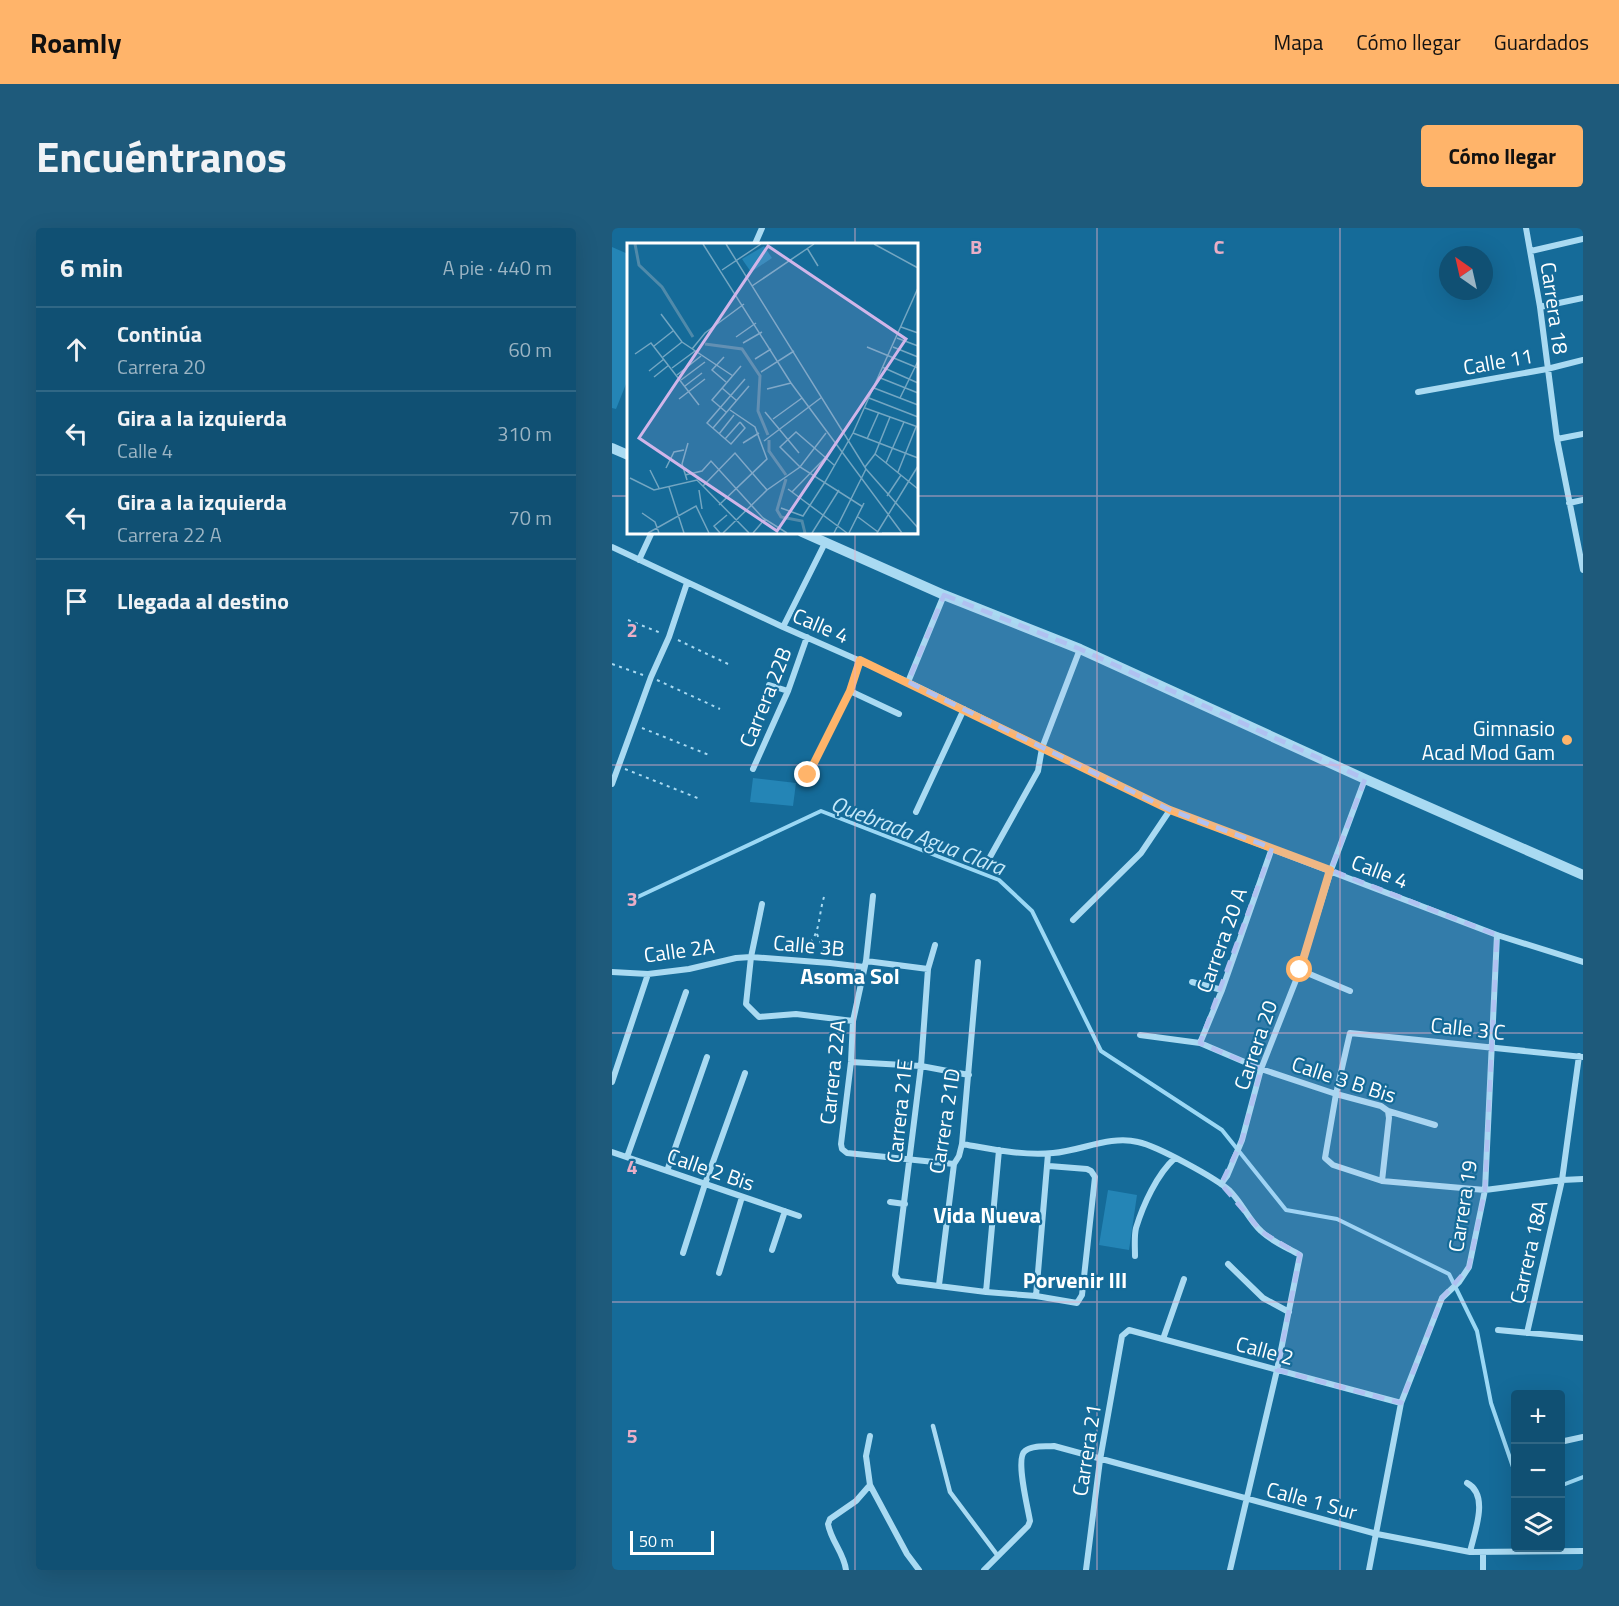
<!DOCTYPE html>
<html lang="es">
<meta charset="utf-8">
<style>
:root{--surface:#105073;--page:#1e5a7b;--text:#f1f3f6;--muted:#9cb5c4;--line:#306785;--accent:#ffb46a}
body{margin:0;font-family:"Titillium Web",sans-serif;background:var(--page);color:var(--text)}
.controls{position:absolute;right:18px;bottom:18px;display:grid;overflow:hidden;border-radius:6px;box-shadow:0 6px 24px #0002}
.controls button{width:54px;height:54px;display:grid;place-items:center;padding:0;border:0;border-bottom:2px solid var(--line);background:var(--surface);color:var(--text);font:30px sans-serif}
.compass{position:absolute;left:827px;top:18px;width:54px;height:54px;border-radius:50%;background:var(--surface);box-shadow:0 6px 24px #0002;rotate:326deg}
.scale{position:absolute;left:18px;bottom:15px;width:84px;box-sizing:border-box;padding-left:6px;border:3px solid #fff;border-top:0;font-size:16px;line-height:21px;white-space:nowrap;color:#fff;-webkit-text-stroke:4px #156b99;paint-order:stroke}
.stop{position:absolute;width:18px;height:18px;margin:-14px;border:4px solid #ffb46a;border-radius:50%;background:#fff}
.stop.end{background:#ffb46a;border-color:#fff;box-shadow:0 2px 6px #0008}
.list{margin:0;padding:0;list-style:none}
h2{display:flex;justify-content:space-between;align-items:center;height:78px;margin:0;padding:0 24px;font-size:26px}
h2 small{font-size:20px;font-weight:400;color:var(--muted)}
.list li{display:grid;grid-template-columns:39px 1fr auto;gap:18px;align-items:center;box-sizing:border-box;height:84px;padding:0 24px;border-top:2px solid var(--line)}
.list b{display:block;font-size:22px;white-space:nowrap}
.list p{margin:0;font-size:20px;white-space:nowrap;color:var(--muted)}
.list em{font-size:20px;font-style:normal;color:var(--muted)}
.icon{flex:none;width:33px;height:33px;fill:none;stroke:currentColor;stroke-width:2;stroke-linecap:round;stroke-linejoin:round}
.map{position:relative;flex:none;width:971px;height:1342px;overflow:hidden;border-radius:6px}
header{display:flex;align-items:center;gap:36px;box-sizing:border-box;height:84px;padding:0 30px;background:var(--accent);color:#111}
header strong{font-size:28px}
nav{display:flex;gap:33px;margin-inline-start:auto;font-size:21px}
.intro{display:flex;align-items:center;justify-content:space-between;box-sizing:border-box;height:144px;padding:0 36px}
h1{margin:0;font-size:42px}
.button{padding:15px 27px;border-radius:6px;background:var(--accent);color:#111;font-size:21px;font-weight:700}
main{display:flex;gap:36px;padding:0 36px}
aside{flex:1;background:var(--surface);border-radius:6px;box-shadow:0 6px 24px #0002}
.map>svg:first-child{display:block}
.green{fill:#2485b6}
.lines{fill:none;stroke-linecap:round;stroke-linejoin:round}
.stream{stroke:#9bd8f5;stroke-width:4}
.path{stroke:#a9daf2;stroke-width:2;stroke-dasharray:3 4.5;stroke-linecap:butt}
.service{stroke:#a9daf2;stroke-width:4.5}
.minor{stroke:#a9daf2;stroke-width:6}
.tertiary{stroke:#a9daf2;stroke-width:10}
.route{stroke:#ffb46a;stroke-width:8}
.marked{fill:#b0c1f1;fill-opacity:0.2;stroke:#b0c1f1;stroke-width:4.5;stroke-dasharray:12 8;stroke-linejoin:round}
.grid{fill:none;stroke:#eaaec6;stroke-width:1.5;stroke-opacity:0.55}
.poi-dot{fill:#ffb46a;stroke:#156b99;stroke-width:2}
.labels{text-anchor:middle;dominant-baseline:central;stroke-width:4.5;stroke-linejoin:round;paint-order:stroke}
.street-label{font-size:21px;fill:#fff;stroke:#156b99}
.poi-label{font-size:21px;fill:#fff;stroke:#156b99;text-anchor:end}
.water-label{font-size:22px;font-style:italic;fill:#c5e9fa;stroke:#156b99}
.neighbourhood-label{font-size:22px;font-weight:bold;fill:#fff;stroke:#156b99}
.inset-river{fill:none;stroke:#508aaa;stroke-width:3}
.inset-road{fill:none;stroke:#73a6c2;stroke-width:1.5}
.view{fill:#d1b5e9;fill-opacity:0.15;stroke:#d1b5e9;stroke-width:3}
.inset-edge{fill:none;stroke:#fff;stroke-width:3}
.grid-label{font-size:20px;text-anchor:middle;font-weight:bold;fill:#eaaec6;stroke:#156b99;stroke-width:4.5;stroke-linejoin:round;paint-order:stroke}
</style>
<header>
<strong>Roamly</strong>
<nav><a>Mapa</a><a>Cómo llegar</a><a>Guardados</a></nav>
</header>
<div class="intro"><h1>Encuéntranos</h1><a class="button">Cómo llegar</a></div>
<main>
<aside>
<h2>6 min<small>A pie · 440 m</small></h2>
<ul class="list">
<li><svg class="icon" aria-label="ahead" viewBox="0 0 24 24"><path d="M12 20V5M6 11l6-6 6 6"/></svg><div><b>Continúa</b><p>Carrera 20</p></div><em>60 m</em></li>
<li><svg class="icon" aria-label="left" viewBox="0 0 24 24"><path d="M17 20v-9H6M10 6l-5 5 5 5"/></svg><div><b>Gira a la izquierda</b><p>Calle 4</p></div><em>310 m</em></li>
<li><svg class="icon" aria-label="left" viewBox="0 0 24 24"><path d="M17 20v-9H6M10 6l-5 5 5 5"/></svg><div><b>Gira a la izquierda</b><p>Carrera 22 A</p></div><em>70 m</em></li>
<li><svg class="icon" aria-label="arrive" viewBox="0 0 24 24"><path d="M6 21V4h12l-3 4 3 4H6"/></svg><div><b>Llegada al destino</b></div></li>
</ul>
</aside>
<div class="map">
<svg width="971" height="1342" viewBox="0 0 971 1342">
<rect width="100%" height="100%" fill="#156b99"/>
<path class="green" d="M0 19 16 26V151L4 181 0 180Z
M141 550 184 555 181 578 138 574Z
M496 962 525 967 517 1022 487 1017Z"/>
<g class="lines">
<path class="stream" d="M17 673 209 583 387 652 420 683 489 823 610 902 674 982 725 991 837 1046 865 1103 879 1175 901 1239 903 1241
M948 1258 971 1249"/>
<path class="path" d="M16 392 49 405
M66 412 116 436
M0 436 31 447
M45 452 108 481
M30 500 97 527
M13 541 88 571
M205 706 213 725
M187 724C210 710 205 692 212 669"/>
<path class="service" d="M321 1198 338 1264 386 1328"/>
<path class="minor" d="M914 0 928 79 945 211 971 342
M143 16 150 0
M919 23 971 11
M928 79 971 70
M806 164 935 141 971 132
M945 211 971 206
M957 275 971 272
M0 319 171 399 296 454 558 582 885 707 971 734
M27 332 40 304
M171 399 213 315
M296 454 332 367
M157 457 176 463
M238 463 287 486
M141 541 176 463 195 409
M196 547 238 463 248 432
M0 556 39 449 57 409 75 355
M304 584 352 481
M378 629 426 543 430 520 468 421
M261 668 254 733 241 793 239 834 229 916 230 921 235 925 342 936
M150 676 139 729 134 776 147 789 184 786 241 793
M461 692 529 625 558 582
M323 717 316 741 309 838 283 1047 287 1053 374 1064 424 1068 465 1075 470 1067 483 949 479 943 475 941 437 938
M254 733 316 741
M688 742 738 763
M0 744 36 746 77 741 124 730 139 729 218 735 252 739
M580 754 610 762
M528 807 588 815 649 841 724 866 769 878 776 883 823 897
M588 815 610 762 660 620
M971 829 738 805 724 866 713 930 721 937 770 953 873 962 950 952 971 951
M239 834 309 838 357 847
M0 854 36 746
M350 916C379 921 411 928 441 925 469 923 498 907 526 914 545 918 604 950 618 963 630 975 637 992 649 1003 659 1013 676 1020 688 1027L665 1142 618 1342
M0 924 187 988
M15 929 74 764
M55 943 95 829
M770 953 777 890 776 883
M609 956 615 948 630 912 649 841 688 742 719 642 753 551
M278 974 293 976
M160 1022 173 983
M71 1025 93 956 133 845
M523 1028C523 1019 522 1008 524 1000 531 977 545 946 563 930
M616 1036 651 1070 677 1084
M107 1045 130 969
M327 1057 342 936 347 928 350 916 366 734
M374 1064 387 922
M424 1068 436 926
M886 1102 971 1110
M915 1105 950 952 967 828
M551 1111 572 1051
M258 1208 254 1228 258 1257 295 1326 307 1342
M948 1214 971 1209
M855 1255C878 1267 862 1305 858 1324
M234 1342C232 1325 219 1313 216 1296L218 1291 244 1273 258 1257
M372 1342 416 1298 418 1293C416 1280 403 1230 413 1223 420 1217 433 1219 442 1218L765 1306 858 1324 971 1323
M474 1342 488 1232 510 1108 517 1102 789 1175
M757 1342 789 1175 830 1070 847 1054 857 1039 873 962 885 707
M871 1342V1325"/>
<path class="tertiary" d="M0 220 16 227
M190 304 332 367 468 421 753 551 971 647"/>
</g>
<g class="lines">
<path class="route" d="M196 547 238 463 248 432 558 582 718 642 688 742"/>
</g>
<path class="marked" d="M332 367 468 421 753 551 719 642 885 707 873 962 857 1039 830 1070 789 1175 665 1142 688 1027 650 1004 609 956 630 912 649 841 588 815 660 620 558 582 296 454Z"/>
<path class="grid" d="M243 0V16M485 0V1342M728 0V1342M0 268H16M304 268H971M243 304V1342M0 537H971M0 805H971M0 1074H971"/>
<circle class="poi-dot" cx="955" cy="512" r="6"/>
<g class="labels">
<g class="street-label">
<text transform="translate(943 80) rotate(82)">Carrera 18</text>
<text transform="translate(886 133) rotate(-10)">Calle 11</text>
<text transform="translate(209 397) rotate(23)">Calle 4</text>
<text transform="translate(153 469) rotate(-68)">Carrera 22B</text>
<text transform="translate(768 643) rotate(21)">Calle 4</text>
<text transform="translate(609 712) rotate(-70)">Carrera 20 A</text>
<text transform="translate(197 717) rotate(5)">Calle 3B</text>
<text transform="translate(67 722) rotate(-8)">Calle 2A</text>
<text transform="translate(856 800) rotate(6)">Calle 3 C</text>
<text transform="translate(643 817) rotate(-71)">Carrera 20</text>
<text transform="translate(220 844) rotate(-84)">Carrera 22A</text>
<text transform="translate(732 851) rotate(18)">Calle 3 B Bis</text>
<text transform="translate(287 883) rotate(-84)">Carrera 21E</text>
<text transform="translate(332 893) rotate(-81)">Carrera 21D</text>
<text transform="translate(99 941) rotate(19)">Calle 2 Bis</text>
<text transform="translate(850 978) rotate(-81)">Carrera 19</text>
<text transform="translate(916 1024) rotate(-77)">Carrera 18A</text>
<text transform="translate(653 1122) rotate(15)">Calle 2</text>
<text transform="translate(474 1222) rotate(-81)">Carrera 21</text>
<text transform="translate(700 1272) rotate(15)">Calle 1 Sur</text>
</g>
<g class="poi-label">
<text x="943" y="500">Gimnasio<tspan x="943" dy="24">Acad Mod Gam</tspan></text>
</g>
<g class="water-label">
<text transform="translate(306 607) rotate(21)">Quebrada Agua Clara</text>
</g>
<g class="neighbourhood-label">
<text x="238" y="748">Asoma Sol</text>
<text x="375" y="987">Vida Nueva</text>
<text x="463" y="1052">Porvenir III</text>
</g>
</g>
<g transform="translate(15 15)">
<rect width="291" height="291" fill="#156b99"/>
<path d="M137 3 145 15 124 29 115 16Z" fill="#2485b6"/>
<path class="inset-river" d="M8 1 12 22 35 44 66 94M78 101 115 106 133 133 131 168 141 192M142 197V208L159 232M159 236 150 267 154 274 175 278 178 290"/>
<path class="inset-road" d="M76 1 164 140 275 290M99 1 239 226 291 285M247 1 291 25M180 5 191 23M95 27 134 1M125 43 187 1M34 71 55 99 106 133M274 84 291 90M109 94 129 80M270 95 291 103M116 100 135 89M27 103 46 88M240 104 291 125M266 104 291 114M65 106 78 90 117 61M8 111 24 100 72 162M36 114 55 99M97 114 85 127 99 139M128 116 144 106M255 124 291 140M45 125 68 108M22 128 37 116M134 129 167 108M50 132 74 113M27 134 42 122M251 134 291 150M54 137 78 119M58 143 75 130M95 145 110 158M247 145 291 162M140 146 164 140M242 155 291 174M273 155 291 118M52 156 78 136M238 165 291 184M99 169 85 157 114 123M138 169 172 210M146 176 175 155M113 179 118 185 104 201 80 180 118 136M86 185 122 143M226 190 291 215M92 191 107 172M98 196 113 179M240 196 252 169M137 198 195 154M116 200 132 190M248 211 291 246M259 220 277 179M207 222 169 189 153 204 173 224 236 264M238 224 248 211 263 174M39 225 47 209 57 207M23 227 32 245M271 229 289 184M58 232 75 228 84 218 136 275 160 290M3 235 27 247 70 237 122 290M60 237 55 221 61 200M76 243 108 210 140 247M42 244 57 290M161 246 220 290M72 247 75 266M165 249 199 214M260 253 274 232M92 262 140 216 128 184 103 167M154 265 176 273 198 239 226 190 291 45M15 270 28 279 32 290M231 274 251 289M21 290 69 263 82 290M93 290 87 283 100 272M96 290 140 247 173 224 199 190M126 290 138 276M185 290 212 247M207 290 239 226M222 290 237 260M250 290 291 223M255 290H291"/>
<path class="view" d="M141 3 279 96 150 288 12 195Z"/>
<rect width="291" height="291" class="inset-edge"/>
</g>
<g class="grid-label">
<text x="364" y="26">B</text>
<text x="607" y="26">C</text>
<text x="20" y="409">2</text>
<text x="20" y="678">3</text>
<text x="20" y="946">4</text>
<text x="20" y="1215">5</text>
</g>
</svg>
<div class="controls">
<button>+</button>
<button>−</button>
<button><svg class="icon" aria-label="layers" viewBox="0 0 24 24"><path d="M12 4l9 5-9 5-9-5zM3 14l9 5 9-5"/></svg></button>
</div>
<svg class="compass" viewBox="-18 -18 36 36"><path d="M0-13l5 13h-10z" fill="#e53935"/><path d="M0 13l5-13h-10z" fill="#9cb5c4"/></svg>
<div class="scale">50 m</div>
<div class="stop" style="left:688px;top:742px"></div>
<div class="stop end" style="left:196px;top:547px"></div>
</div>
</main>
